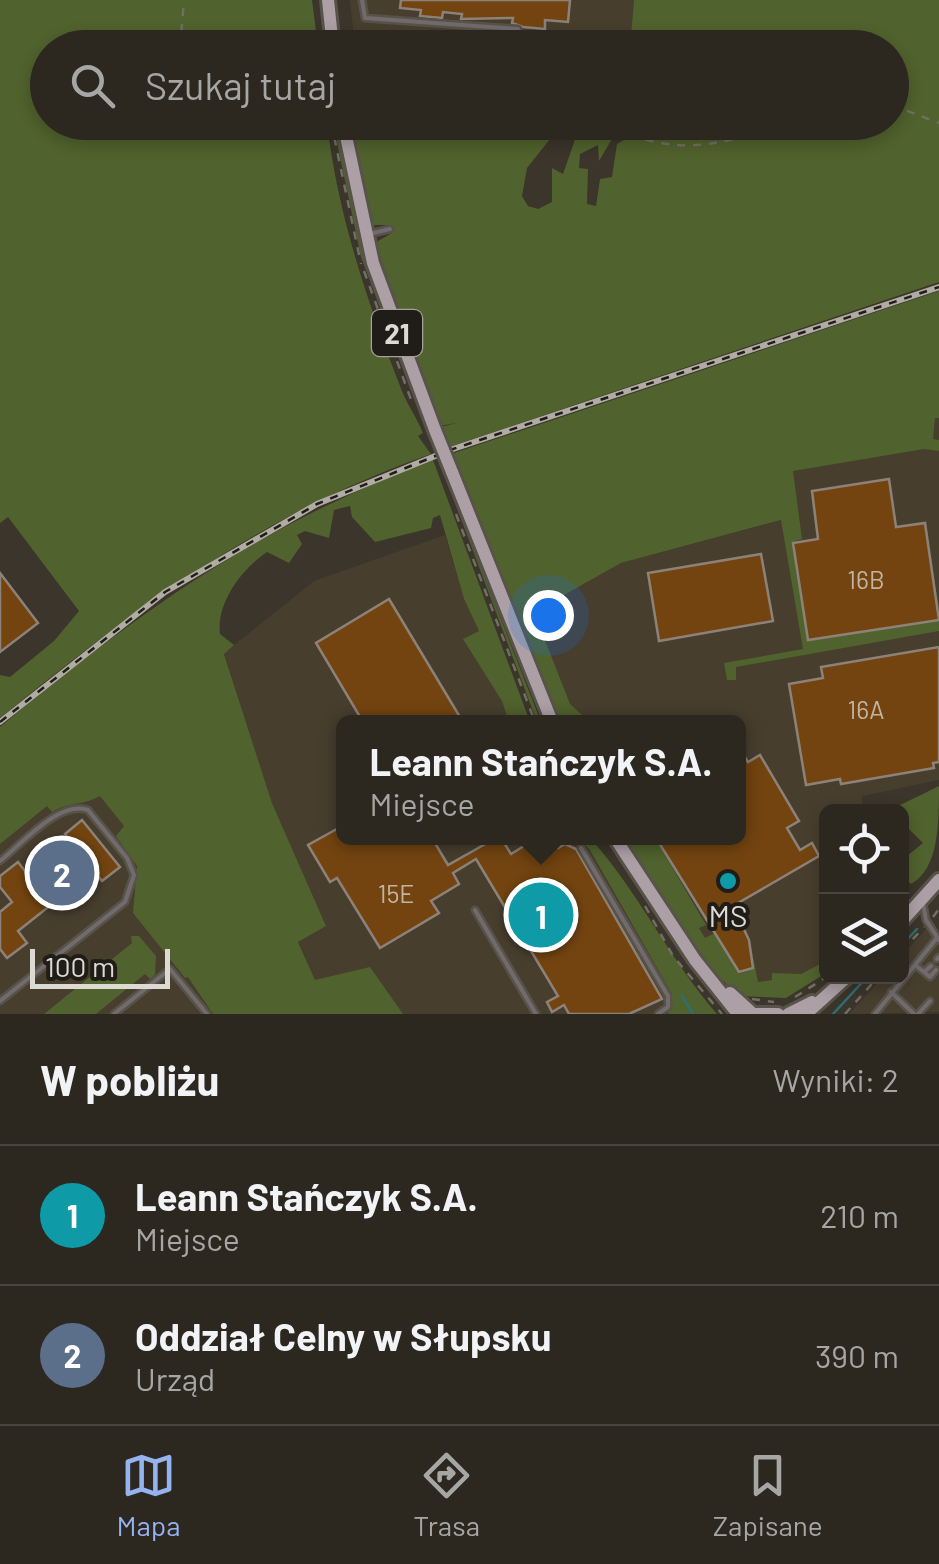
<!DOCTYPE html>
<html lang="pl">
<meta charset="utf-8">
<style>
:root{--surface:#2c2820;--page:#343029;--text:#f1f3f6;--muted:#a6a6a5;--line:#48443e;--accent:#95b2f1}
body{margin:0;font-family:Barlow,sans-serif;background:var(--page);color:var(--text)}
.controls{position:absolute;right:30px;bottom:30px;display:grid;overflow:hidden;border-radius:15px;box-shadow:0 5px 15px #0003}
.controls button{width:90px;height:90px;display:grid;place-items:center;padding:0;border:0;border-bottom:2px solid var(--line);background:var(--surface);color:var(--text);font:50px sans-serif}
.scale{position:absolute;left:30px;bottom:25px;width:140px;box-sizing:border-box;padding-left:10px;border:5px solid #ddd9d3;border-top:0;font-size:28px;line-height:35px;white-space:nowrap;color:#ddd9d3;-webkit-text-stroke:8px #201d18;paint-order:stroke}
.you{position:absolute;left:548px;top:615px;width:35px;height:35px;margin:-25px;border:8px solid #fff;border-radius:50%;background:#1a73e8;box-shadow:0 0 0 15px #1a73e833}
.badge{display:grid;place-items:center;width:65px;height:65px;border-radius:50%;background:var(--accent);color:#fff;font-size:32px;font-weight:700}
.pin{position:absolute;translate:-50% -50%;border:5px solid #fff;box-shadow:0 2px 10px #0006}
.popup{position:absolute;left:336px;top:715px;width:410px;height:130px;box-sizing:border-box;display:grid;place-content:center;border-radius:15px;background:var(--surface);filter:drop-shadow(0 2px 8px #0005);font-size:32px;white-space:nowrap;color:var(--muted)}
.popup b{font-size:38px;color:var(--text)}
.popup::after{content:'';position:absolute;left:50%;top:100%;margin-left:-20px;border:20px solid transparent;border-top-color:var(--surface)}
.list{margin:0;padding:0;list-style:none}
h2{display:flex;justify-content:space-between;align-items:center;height:130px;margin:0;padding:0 40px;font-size:42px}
h2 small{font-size:32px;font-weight:400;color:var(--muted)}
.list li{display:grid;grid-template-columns:65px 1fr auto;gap:30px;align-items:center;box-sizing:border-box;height:140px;padding:0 40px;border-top:2px solid var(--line)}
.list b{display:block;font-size:38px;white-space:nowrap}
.list p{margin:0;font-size:32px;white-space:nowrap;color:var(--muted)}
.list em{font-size:32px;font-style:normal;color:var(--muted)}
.icon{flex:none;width:55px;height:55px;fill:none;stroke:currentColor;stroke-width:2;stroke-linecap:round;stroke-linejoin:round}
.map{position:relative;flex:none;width:939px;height:1014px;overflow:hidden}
.search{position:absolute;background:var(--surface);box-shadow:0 5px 15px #0003;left:30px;right:30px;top:30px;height:110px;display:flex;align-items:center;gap:25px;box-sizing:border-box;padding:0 35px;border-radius:55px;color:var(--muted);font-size:38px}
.sheet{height:410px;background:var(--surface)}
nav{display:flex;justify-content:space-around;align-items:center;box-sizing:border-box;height:140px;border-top:2px solid var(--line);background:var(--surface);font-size:28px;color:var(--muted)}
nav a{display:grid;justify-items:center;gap:5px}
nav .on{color:var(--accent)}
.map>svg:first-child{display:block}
.built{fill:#473e2e}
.green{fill:#50622d}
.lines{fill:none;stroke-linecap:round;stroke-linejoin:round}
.stream{stroke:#2c7073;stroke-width:2.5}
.building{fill:#734410;stroke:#8d8279;stroke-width:2.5}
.service-casing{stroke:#585349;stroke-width:9}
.primary-casing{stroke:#585349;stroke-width:18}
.path{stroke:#736e65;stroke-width:2.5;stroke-dasharray:8 8;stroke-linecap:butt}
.service{stroke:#716b6e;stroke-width:4}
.primary{stroke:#aca0a6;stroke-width:12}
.rail-casing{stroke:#b0aca4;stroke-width:6}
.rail{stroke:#201d18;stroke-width:2.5;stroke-dasharray:8;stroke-linecap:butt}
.primary-bridge-casing{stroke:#585349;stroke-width:18;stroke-linecap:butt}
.primary-bridge{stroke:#aca0a6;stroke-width:12}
.culture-dot{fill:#0f9aa8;stroke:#201d18;stroke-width:4}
.labels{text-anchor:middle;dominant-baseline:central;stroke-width:8;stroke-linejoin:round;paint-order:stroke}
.number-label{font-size:25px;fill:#c2b4a2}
.shield{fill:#201d18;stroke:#a4a19b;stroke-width:2.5}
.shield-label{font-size:28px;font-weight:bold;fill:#ddd9d3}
.poi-label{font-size:30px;fill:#ddd9d3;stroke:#201d18}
</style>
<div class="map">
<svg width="939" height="1014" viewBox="0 0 939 1014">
<rect width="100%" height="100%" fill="#3b352b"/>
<path class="built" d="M350 0H634L630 48 355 47Z
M760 373 939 418V780L862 796V811L826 812V961L784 989 743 984 720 964 646 838H738V722H561L525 617 621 563 782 520Z
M445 535 464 599 479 631 464 639 503 701 509 722H344V838H578L595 856 688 1011 683 1014H389L315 981 298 941 326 926 272 803 224 653 314 581Z
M117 739 220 1014H0V833Z
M933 921 939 933V1012L849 1014 883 977 902 976V956Z"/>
<path class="green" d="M0 0H312L318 47 48 48V122L327 123C338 216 368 304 402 391 408 406 417 418 423 433L418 436 431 454C263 513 137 607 0 718V675L10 677 54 641 79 611 8 517 0 523Z
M634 0H939V282L449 447 441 427 456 423 440 426 376 255 378 241 392 233 389 225H370L348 123H553L554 134 527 168 522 196 528 206 538 209 552 202V168L563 174 577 134 597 125 612 139 599 161 598 145 580 154 579 168 588 169 587 204 596 206 600 179 612 177 617 144 624 140 623 132 607 123 892 122V48L630 47Z
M333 123H337L366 260 428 432 361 257Z
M939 291V418H935L933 439 939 440V451L924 449 793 471 802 539 793 542 808 640 939 620V631L736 667V680H727L724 663 803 649 781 520 621 563 534 612 570 704 590 722H559L451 454Z
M433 460 530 722H509L502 701 463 639 479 631 464 599 440 515 433 518 431 528 375 542 352 517 350 506 334 510 329 538 305 531 297 535 302 544 289 563 267 552C243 568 216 602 220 634L234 645 224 654 272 803 326 926 298 942 315 980 370 967 403 1014H213L188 977 185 978 133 913 137 866 116 836 124 826 100 796C85 805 68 802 52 812L47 806 0 844V727C143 609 258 526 433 460Z
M445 476 541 722H537Z
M939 786C939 823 939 869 911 884L902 876V860L923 843 902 822V812L888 811Z
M578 838H590C639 892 669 959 717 1014H668L672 994 590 850Z
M622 838H655L706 925 699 928 705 938 715 933 739 974 754 969 750 942 758 982 772 980V973L801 974 826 961V973L786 998 738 996 700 957Z
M131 936H139L156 956 155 975 150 979 145 974 96 1014H44L132 943Z"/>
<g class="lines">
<path class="stream" d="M902 945 917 929
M682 996 693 1014
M833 1014 868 976"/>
</g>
<path class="building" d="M401 0H570L568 22 545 20V29L523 27 512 23 513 18 461 19 462 14 443 12 442 18 420 16 421 10 400 8Z
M889 479 896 527 925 523 939 620 808 640 793 543 818 539 812 491Z
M761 554 773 621 659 641 648 573Z
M0 573 38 623 0 652Z
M389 599 463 722H363L316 643Z
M939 647V762L933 763 934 768 841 784 840 779 806 785 789 684 823 678 821 667Z
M738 746 748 762 760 755 799 821 787 828 800 850 812 843 819 856 733 906 749 940 753 968 739 972 656 838H738Z
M82 820 120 867 102 881 87 862 75 872 90 891 72 906 56 886 45 895 52 904 18 931 27 943 7 958 0 949V912L12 902 0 887V876L18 862 35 884 48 874 35 858 52 844 65 860 78 850 65 834Z
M344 825V838H432L448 865 496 838H501L511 854 537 838H551L558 848 565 844 576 849 662 999 629 1014H569L564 1005 552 1012 547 1002 558 996 476 859 453 873 459 884 431 901 439 913 380 948 337 878 330 882 308 845Z"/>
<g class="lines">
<g class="service-casing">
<path id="service" d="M362 0 365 18 518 29
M369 234 390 229
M581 848 668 996V1007L658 1014
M0 861C22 844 59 800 88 810L127 858 134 875 125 902 0 1001
M923 903 926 920 939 940
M475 910 536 1014
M937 959 939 957
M915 965 924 972 931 966
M924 972 930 977 936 970
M891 992 914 1014
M114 1014 170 969 207 1014
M875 1014 937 938
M918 1014 930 1001"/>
</g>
<g class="primary-casing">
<path id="primary" d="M328 0 333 48
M343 122 373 263 435 430
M452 472 552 722
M615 838 695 960 738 1014
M902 921 939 880
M730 993 753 1014
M757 1014H778
M788 1014 812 1002
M806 1014 848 976"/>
</g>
<path class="path" d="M180 48 184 0
M892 105 939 123
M331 122 361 264
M601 122C680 161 716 144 795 122
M364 271 413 405
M456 514 535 722
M600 838 606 844
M645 906 673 956 722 1014
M933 917 939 909
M902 951 924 927
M795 997 828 976
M752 999 774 1002
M845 1014 879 976"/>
<use href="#service" class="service"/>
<use href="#primary" class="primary"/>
<g class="rail-casing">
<path id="rail" d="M0 722 165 592 317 504 450 450 939 287"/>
</g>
<use href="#rail" class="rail"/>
<g class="primary-bridge-casing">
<path id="primary-bridge" d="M435 430 452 472"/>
</g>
<use href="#primary-bridge" class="primary-bridge"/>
</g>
<circle class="culture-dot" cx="728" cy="881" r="10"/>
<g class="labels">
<g class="number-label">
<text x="866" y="579">16B</text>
<text x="866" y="709">16A</text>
<text x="396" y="893">15E</text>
</g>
<rect class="shield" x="372" y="310" width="50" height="46" rx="8"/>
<g class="shield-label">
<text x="397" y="333">21</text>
</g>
<g class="poi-label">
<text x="728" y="915">MS</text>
</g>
</g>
</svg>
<div class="controls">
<button><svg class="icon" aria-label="locate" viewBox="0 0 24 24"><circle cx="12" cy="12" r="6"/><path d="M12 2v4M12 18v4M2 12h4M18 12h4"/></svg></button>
<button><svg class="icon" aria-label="layers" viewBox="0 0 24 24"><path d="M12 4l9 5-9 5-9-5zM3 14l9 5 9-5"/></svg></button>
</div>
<div class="scale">100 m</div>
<div class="you"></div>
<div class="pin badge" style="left:541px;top:915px;background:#0f9aa8">1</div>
<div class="popup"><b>Leann Stańczyk S.A.</b>Miejsce</div>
<div class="pin badge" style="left:62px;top:873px;background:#5c6f8a">2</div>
<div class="search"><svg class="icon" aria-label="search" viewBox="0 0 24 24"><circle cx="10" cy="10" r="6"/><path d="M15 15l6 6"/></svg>Szukaj tutaj</div>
</div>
<section class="sheet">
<h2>W pobliżu<small>Wyniki: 2</small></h2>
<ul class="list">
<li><span class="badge" style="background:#0f9aa8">1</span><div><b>Leann Stańczyk S.A.</b><p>Miejsce</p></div><em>210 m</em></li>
<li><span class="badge" style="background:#5c6f8a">2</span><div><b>Oddział Celny w Słupsku</b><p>Urząd</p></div><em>390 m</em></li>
</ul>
</section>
<nav>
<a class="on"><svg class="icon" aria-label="map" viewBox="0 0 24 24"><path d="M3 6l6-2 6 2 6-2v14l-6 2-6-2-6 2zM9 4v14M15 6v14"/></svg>Mapa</a>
<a><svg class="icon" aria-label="directions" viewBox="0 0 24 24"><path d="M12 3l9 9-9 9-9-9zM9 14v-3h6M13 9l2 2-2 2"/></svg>Trasa</a>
<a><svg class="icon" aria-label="saved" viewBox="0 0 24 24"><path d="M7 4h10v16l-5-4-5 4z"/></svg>Zapisane</a>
</nav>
